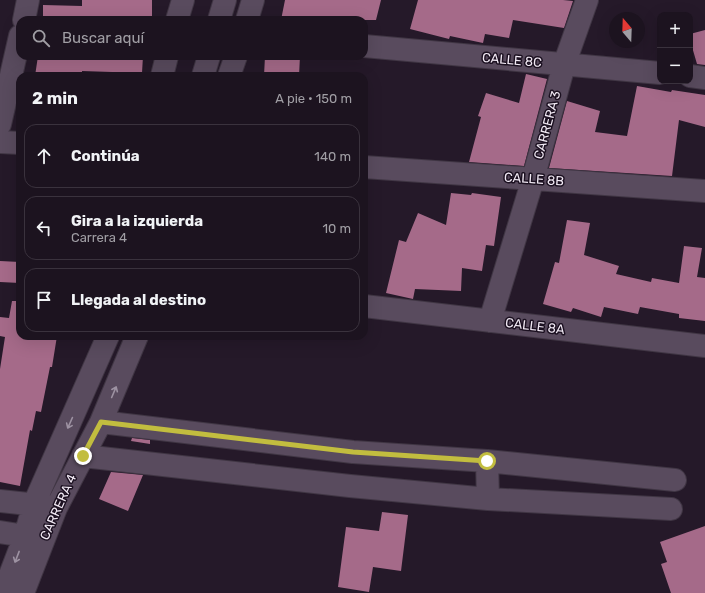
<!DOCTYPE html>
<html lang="es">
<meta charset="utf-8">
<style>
:root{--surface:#1c131f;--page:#29202c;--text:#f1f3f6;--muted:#a09ea4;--line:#3a323d}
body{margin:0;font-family:Rubik,sans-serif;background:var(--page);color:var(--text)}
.controls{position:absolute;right:12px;top:12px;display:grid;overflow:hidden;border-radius:8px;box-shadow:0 4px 16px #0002}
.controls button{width:36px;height:36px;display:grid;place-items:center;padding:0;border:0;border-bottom:1px solid var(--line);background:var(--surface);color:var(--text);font:20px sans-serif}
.compass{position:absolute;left:609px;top:12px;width:36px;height:36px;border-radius:50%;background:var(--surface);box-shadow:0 4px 16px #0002;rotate:341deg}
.stop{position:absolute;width:12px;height:12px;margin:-9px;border:3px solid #c2bd3f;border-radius:50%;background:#fff}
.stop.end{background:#c2bd3f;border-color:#fff;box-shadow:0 1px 4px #0008}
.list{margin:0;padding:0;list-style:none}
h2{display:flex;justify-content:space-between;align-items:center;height:52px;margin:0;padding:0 16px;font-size:17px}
h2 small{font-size:13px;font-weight:400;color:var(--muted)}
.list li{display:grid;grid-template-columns:26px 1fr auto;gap:12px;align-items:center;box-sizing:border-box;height:64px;margin:0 8px 8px;padding:0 8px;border:1px solid var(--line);border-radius:12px}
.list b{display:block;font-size:15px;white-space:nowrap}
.list p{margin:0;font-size:13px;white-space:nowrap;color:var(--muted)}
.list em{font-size:13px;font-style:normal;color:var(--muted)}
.icon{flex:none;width:22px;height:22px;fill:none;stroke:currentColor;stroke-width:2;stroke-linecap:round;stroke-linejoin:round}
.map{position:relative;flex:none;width:705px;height:593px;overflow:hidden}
.search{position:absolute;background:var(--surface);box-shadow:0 4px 16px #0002;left:16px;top:16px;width:352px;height:44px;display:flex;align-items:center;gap:10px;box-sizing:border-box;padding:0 14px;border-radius:12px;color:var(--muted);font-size:15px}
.panel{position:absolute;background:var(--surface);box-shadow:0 4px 16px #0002;left:16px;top:72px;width:352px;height:268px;border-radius:12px}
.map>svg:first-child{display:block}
.building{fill:#a56a89}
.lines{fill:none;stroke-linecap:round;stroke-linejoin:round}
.minor-casing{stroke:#403644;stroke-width:24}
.minor{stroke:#594b5e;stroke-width:22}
.oneway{stroke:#9d92a2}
.route{stroke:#c2bd3f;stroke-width:5}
.labels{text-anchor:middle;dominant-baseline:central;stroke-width:3;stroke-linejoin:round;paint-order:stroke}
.street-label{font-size:13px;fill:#f1e9f4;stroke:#1b1020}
</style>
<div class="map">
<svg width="705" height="593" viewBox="0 0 705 593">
<rect width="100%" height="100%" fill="#251929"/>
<path class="building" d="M82 0H152V20H43V5L82 6Z
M285 0H381L376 20H281Z
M418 0H563L573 1 564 28 513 20 509 38 485 34 483 43 450 36 449 39 410 29Z
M705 30V65L697 64 690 40V34Z
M38 56H143L142 73 82 71V76H35Z
M265 56H300L299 76H264Z
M526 74 547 79 524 166 469 162 481 117 478 116 486 93 519 103Z
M637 86 671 92 672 90 705 95V127L679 120 672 176 549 168 567 101 600 111 595 132 627 136Z
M451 193 471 195 472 193 501 197 494 246 486 245 482 271 462 268 461 291 415 289 413 299 386 293 399 240 406 242 418 213 446 225Z
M567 220 590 223 584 255 619 266 616 274 651 282 652 278 679 283 684 246 702 248 697 277 705 278V321L679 318V314L640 307 638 314 604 307 601 317 573 308 571 312 543 304 555 262 559 263Z
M0 261 20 262V283L0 282Z
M12 301H20V336H57L52 367H50L41 412 36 411 32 431 30 430 20 486 0 482V369L5 337 0 336V317L9 318Z
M132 438 150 440V444L131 441Z
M111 472 143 475 128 511 99 499Z
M382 512 408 515 401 571 373 567 369 592 338 587 346 527 379 531Z
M705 526V593H671L661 564 667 562 660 542Z"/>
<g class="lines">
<g class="minor-casing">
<path id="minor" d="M24 20 28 0
M177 20 183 0
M219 20 225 0
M247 20 253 0
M364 46 660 73
M162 76 167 56
M203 76 209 56
M229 76 236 56
M690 76 705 78
M0 124 20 36
M0 142 20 143
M364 167 705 191
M364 306 705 346
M490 321 533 179 564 65 587 0
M101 422 353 452 487 461 675 480
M83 456 350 486 488 499 671 509
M487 461 488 499
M0 501 47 506
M0 532 38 538
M3 593 25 536 34 504 108 336
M23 593 56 508 101 422 137 336"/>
</g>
<use href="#minor" class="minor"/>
</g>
<defs><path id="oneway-shaft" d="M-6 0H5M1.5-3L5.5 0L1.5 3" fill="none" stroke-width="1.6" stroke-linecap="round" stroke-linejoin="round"/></defs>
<g class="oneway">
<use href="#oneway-shaft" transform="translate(114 392) rotate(-67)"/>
<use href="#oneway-shaft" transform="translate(70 423) rotate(114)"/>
<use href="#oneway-shaft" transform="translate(17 557) rotate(111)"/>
</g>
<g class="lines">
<path class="route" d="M83 456 101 422 353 452 487 461"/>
</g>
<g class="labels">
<g class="street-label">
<text transform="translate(512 60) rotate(5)">CALLE 8C</text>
<text transform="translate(547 125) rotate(-75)">CARRERA 3</text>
<text transform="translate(534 179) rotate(4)">CALLE 8B</text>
<text transform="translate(535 326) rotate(7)">CALLE 8A</text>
<text transform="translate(58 507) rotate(-66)">CARRERA 4</text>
</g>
</g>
</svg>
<div class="controls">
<button>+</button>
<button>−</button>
</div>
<svg class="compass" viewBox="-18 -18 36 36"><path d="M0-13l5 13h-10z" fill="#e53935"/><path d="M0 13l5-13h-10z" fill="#a09ea4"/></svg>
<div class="stop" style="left:487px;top:461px"></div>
<div class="stop end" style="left:83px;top:456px"></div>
<div class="search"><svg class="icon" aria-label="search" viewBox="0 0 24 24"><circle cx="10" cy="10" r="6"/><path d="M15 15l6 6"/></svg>Buscar aquí</div>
<section class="panel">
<h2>2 min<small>A pie · 150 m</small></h2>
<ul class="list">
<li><svg class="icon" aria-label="ahead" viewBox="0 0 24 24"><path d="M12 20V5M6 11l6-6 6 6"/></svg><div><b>Continúa</b></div><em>140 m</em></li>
<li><svg class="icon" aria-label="left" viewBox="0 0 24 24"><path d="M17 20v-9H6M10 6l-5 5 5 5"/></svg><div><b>Gira a la izquierda</b><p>Carrera 4</p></div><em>10 m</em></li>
<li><svg class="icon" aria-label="arrive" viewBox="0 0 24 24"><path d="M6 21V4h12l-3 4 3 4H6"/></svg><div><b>Llegada al destino</b></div></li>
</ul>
</section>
</div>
